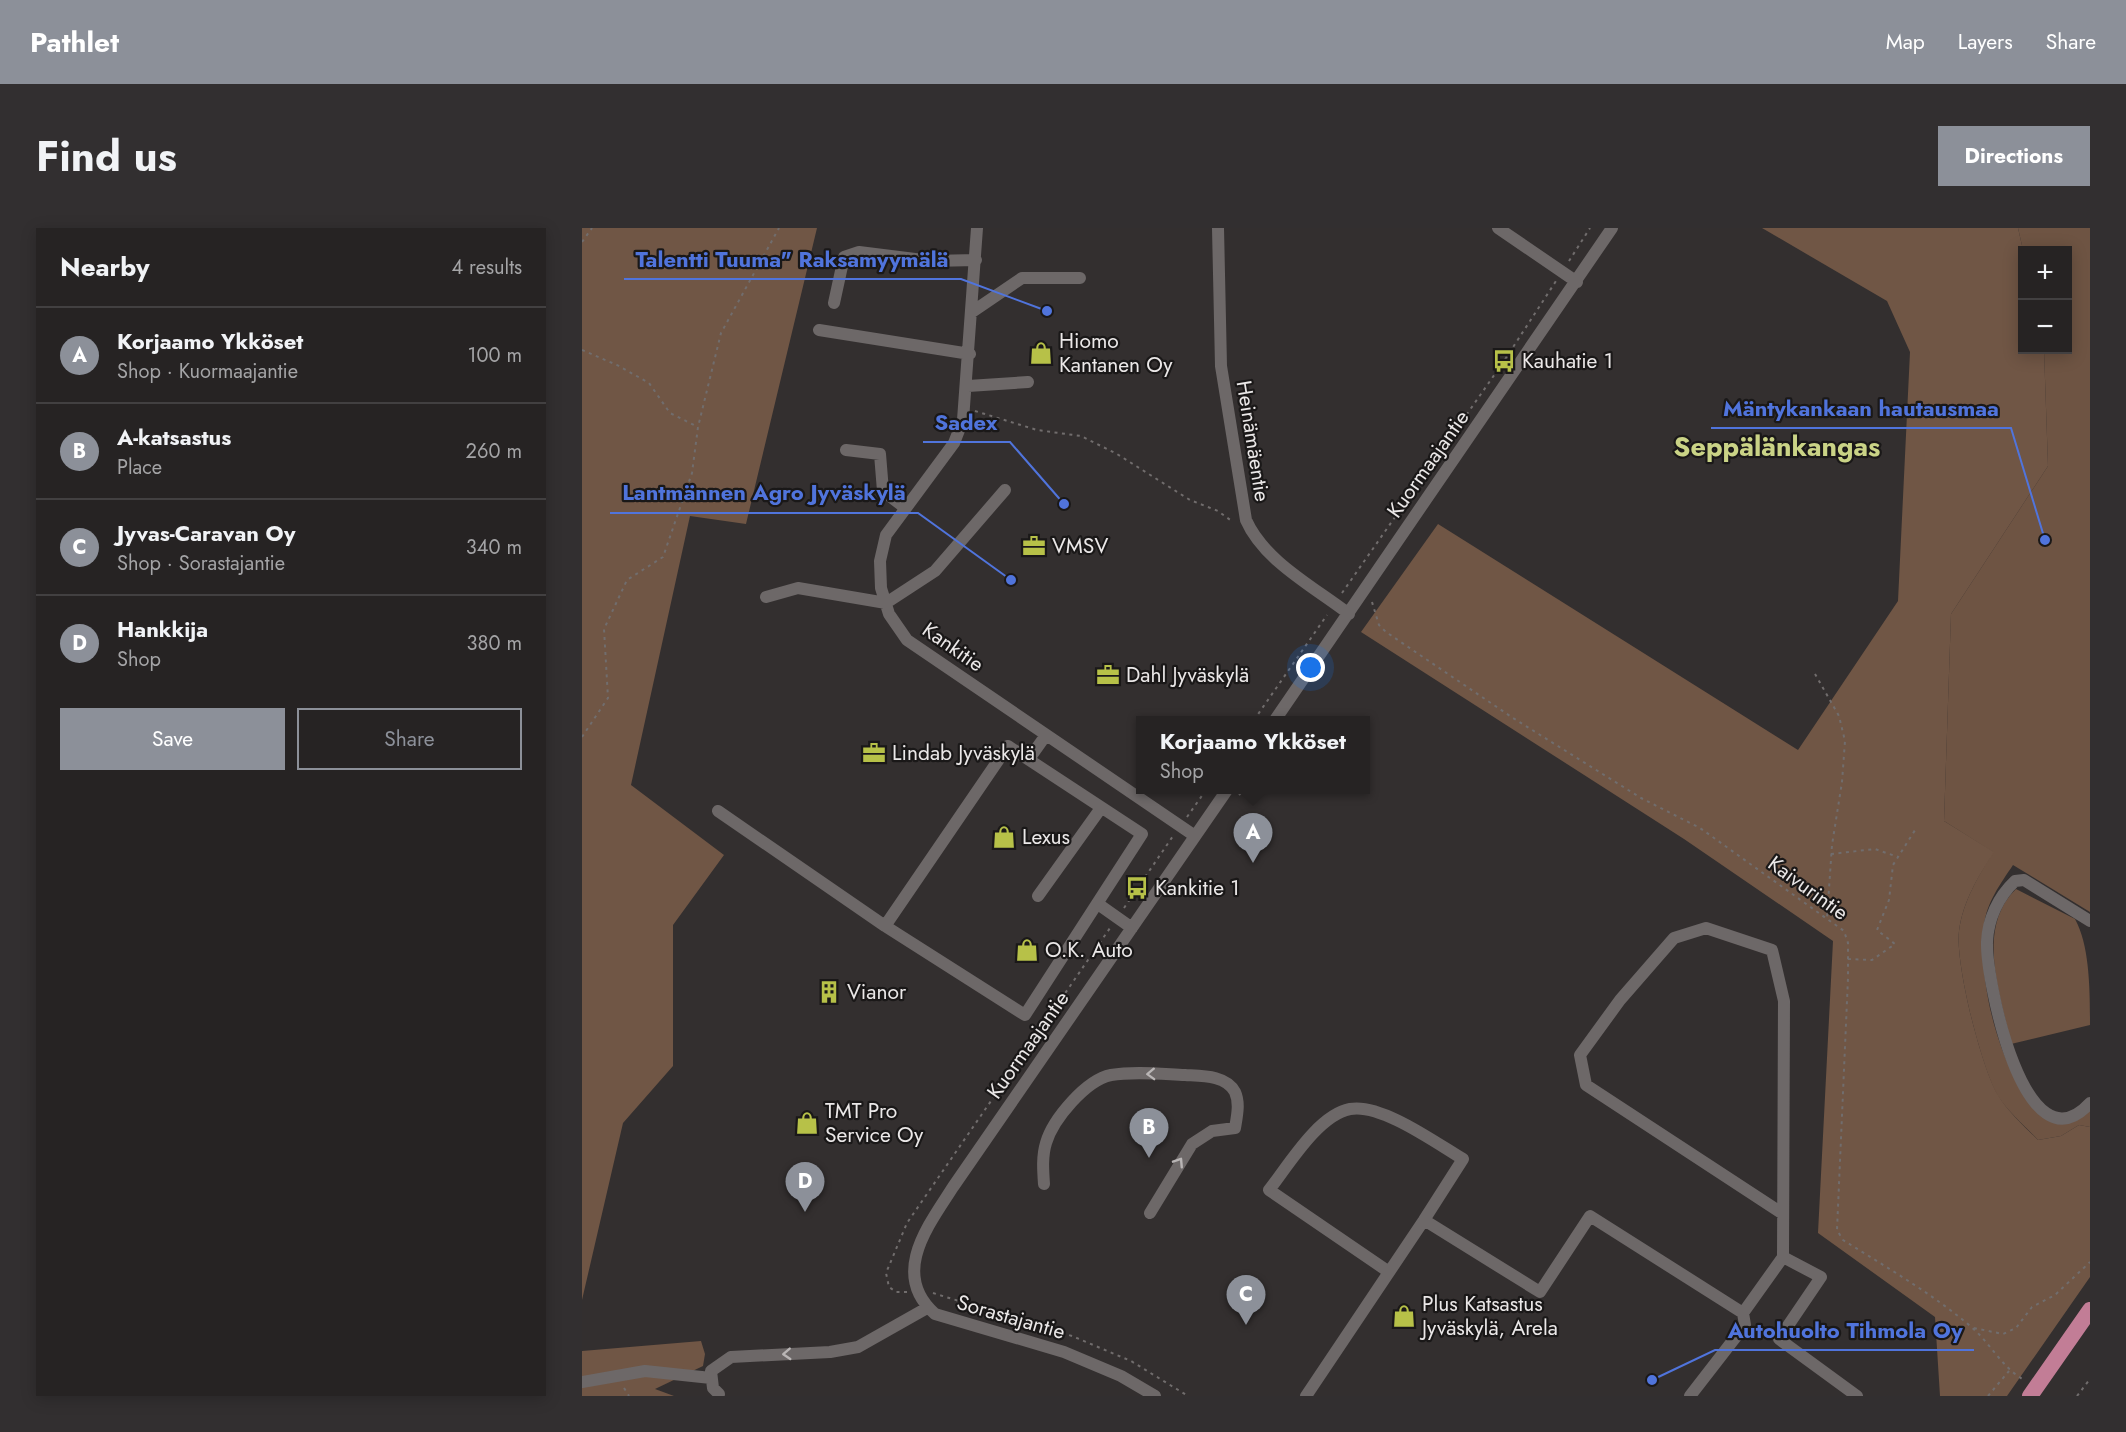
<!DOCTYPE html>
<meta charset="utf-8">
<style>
:root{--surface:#262323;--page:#322f30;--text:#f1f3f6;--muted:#a4a4a6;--line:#424041;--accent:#8c9099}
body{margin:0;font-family:Jost,sans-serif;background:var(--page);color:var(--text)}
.controls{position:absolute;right:18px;top:18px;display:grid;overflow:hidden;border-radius:0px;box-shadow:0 3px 15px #0003}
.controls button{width:54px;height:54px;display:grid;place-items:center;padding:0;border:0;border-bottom:2px solid var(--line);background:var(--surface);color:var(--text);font:30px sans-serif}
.you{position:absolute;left:729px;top:440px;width:21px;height:21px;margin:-15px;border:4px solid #fff;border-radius:50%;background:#1a73e8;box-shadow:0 0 0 9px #1a73e833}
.badge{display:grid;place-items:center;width:39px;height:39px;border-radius:50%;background:var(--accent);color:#fff;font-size:20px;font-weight:700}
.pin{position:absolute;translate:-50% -50px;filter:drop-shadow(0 2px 3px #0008)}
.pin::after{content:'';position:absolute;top:32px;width:21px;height:18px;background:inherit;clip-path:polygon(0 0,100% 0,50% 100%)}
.popup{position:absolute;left:554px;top:488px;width:234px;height:78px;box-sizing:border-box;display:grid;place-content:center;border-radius:0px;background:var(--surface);filter:drop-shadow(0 2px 4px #0005);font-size:20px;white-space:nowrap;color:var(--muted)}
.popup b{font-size:22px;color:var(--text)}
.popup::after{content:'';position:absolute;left:50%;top:100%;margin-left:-12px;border:12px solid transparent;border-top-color:var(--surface)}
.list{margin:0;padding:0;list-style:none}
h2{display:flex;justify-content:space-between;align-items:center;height:78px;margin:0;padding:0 24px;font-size:26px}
h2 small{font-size:20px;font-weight:400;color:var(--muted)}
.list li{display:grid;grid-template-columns:39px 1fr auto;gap:18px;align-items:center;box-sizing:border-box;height:96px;padding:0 24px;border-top:2px solid var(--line)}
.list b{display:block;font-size:22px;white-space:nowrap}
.list p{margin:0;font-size:20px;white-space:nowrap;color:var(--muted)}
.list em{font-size:20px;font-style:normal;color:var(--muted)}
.actions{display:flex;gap:12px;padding:18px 24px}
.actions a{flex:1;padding:14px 0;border:2px solid var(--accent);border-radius:0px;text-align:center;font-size:21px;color:var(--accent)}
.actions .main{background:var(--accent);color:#fff}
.map{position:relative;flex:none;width:1508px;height:1168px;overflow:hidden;border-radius:0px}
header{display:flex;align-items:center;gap:36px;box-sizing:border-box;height:84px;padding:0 30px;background:var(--accent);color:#fff}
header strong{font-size:28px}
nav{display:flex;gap:33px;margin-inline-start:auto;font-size:21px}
.intro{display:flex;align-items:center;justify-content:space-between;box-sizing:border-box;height:144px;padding:0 36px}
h1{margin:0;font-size:42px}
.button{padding:15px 27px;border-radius:0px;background:var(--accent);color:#fff;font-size:21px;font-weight:700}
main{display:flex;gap:36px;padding:0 36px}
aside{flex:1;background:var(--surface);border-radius:0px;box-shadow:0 3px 15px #0003}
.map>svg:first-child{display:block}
.green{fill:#6e5443}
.forest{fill:#705645}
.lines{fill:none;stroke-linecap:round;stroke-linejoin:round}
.path{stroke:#716d6d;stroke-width:2;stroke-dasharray:3 4.5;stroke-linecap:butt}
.minor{stroke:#6d6868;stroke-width:12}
.major{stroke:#c27d96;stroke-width:16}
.oneway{stroke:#b9b5b5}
.labels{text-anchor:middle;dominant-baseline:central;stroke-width:4.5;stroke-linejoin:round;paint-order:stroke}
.poi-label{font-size:21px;fill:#ebe8e8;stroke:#1a1818;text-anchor:start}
.street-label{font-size:21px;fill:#ebe8e8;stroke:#1a1818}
.district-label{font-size:27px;font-weight:bold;fill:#cad386;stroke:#1a1818}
.leader{fill:none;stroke:#5074dc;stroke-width:2}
.callout-dot{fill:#5074dc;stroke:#1a1818;stroke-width:2}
.callout-label{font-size:22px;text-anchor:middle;font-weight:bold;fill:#5074dc;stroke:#1a1818;stroke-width:4.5;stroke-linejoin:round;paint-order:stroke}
</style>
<header>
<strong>Pathlet</strong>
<nav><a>Map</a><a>Layers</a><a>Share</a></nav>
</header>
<div class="intro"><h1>Find us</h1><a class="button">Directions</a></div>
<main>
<aside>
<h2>Nearby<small>4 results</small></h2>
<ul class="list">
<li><span class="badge">A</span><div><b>Korjaamo Ykköset</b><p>Shop · Kuormaajantie</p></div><em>100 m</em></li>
<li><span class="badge">B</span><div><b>A-katsastus</b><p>Place</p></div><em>260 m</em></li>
<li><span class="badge">C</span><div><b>Jyvas-Caravan Oy</b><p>Shop · Sorastajantie</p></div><em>340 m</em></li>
<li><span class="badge">D</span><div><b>Hankkija</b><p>Shop</p></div><em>380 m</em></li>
</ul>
<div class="actions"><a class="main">Save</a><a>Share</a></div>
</aside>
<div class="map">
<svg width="1508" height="1168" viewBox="0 0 1508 1168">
<rect width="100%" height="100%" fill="#332f2f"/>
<path class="green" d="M1436 0H1508V684L1431 637C1419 655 1404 675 1402 698 1396 755 1417 845 1459 885 1474 899 1494 896 1508 882V899L1497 897 1479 908 1456 912C1443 898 1426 884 1416 868 1399 839 1373 735 1377 703 1381 673 1396 649 1411 624L1362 593 1369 386 1466 238 1462 122H1486V22H1441Z
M1434 661 1493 691C1508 718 1508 764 1508 797L1429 816C1419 768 1393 701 1434 661Z"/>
<path class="forest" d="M0 0H235L164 296 108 288 49 557 142 627 91 697V838L41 895 0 1072Z
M1180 0H1436L1441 22 1440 122H1462L1466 238 1369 386 1362 593 1412 624C1396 649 1381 673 1377 703 1373 735 1399 839 1416 867 1426 884 1443 899 1456 912L1479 908 1497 897 1508 899V1049L1425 1168H1358L1353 1089 1236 1005 1251 713 1102 611 779 404 856 296 1216 522 1316 373 1328 124 1305 73Z
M119 1113 123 1126 121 1138 73 1161 92 1168H0V1123Z"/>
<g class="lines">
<path class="path" d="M0 14 10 0
M987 33 1008 0
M0 122 35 137 67 155 88 185 116 199
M393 183 455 202 499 208 535 226 608 272 636 283 651 294
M760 365 922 133 974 53
M790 374 797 397 804 404 931 490 1059 570 1118 600 1262 703 1266 715V750L1255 1002 1261 1012C1304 1039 1349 1065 1387 1097 1408 1114 1419 1139 1442 1152
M1233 446 1257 488 1263 513 1260 554 1250 617 1245 690
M672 492 745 387
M0 509 26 470 22 401 45 352 81 329 110 245 116 199 139 105 197 0
M657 567 662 562
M605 589 624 562
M1249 626 1293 621 1316 629
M542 680 591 608
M1266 731 1290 732 1313 716 1295 702 1307 672 1311 637 1335 599
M325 1064H314L307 1059 304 1045 325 995 528 700
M351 1065 490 1108 549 1133 606 1168
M1392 1100 1421 1106 1434 1100 1450 1079 1473 1067 1508 1034
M42 1160 47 1168
M1406 1168 1427 1143
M1495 1168 1508 1151"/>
<path class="minor" d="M395 0 381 192 372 215 304 307 298 333 299 360 307 386 325 412 613 608
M636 0 639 138 664 292C682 333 732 359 767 386
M916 0 995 54
M252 75 262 29 277 24 349 33 394 32
M390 84 440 50H498
M237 102 388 126
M386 158 446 154
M264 222 298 226 301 263 322 279
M184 369 216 360 304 375 353 343 423 262
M693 492 1030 0
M426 518 560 606 443 787 303 698Z
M447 531 464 507
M136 583 303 698
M456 668 519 580
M516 676 550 700
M1508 693 1442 652 1433 653C1416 669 1406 691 1405 714 1404 753 1443 946 1508 875
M462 956C461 942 460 928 464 915 471 891 504 852 529 847 552 843 580 846 603 847 619 848 644 847 653 864 658 875 655 888 653 900L630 903 610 916 568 985
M1201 1029 1239 1049 1197 1111 1275 1168
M807 1044 687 962C706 938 736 887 768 881 799 875 854 915 881 931L842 992
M1161 1085 1201 1029 1202 773 1190 722 1124 700 1092 710 1038 772 998 827 1004 857 1201 986
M0 1154 63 1143 129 1150
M137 1166 131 1160 129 1143 149 1129 248 1124 276 1119 345 1080
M573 1168 539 1148 482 1124 353 1086C308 1046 346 998 371 959L645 562
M724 1168 842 992 958 1064 1008 988 1161 1085 1163 1097 1108 1168"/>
<path class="major" d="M1448 1168 1508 1082"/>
</g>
<defs><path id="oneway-chevron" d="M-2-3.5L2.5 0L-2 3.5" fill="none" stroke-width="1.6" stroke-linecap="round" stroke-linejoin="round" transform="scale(1.5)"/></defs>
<g class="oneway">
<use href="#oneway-chevron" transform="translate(569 846) rotate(178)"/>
<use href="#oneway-chevron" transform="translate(597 934) rotate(-57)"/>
<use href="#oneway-chevron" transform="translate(205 1126) rotate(177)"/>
</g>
<defs>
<g id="shop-bare" transform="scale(1.8)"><path d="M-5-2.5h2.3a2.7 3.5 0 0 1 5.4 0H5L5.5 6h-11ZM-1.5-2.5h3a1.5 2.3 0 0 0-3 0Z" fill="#b7c148" stroke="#1a1818" stroke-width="2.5" paint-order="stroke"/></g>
<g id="bus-bare" transform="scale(1.8)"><path d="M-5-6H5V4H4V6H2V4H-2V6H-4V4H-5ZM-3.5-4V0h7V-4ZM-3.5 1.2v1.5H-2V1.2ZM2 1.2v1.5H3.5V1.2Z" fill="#b7c148" stroke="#1a1818" stroke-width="2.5" paint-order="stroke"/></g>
<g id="office-bare" transform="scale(1.8)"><path d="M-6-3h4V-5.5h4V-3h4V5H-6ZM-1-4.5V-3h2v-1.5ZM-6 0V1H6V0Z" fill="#b7c148" stroke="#1a1818" stroke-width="2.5" paint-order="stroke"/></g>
<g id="building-bare" transform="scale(1.8)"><path d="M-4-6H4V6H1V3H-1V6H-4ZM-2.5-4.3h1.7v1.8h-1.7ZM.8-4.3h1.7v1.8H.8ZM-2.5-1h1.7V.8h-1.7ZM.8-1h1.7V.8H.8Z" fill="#b7c148" stroke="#1a1818" stroke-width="2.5" paint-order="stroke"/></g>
</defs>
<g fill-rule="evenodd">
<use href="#shop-bare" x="459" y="125"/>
<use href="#bus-bare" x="922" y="133"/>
<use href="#office-bare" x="452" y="318"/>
<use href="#office-bare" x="526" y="447"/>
<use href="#office-bare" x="292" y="525"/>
<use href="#shop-bare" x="422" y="609"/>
<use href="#bus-bare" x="555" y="660"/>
<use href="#shop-bare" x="445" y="722"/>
<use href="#building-bare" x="247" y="764"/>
<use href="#shop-bare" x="225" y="895"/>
<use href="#shop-bare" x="822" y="1088"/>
</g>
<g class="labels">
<g class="poi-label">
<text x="477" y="113">Hiomo<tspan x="477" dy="24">Kantanen Oy</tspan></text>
<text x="940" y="133">Kauhatie 1</text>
<text x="470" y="318">VMSV</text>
<text x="544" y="447">Dahl Jyväskylä</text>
<text x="310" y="525">Lindab Jyväskylä</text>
<text x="440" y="609">Lexus</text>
<text x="573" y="660">Kankitie 1</text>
<text x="463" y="722">O.K. Auto</text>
<text x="265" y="764">Vianor</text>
<text x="243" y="883">TMT Pro<tspan x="243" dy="24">Service Oy</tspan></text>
<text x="840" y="1076">Plus Katsastus<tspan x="840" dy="24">Jyväskylä, Arela</tspan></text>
</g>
<g class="street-label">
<text transform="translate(671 213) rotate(81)">Heinämäentie</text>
<text transform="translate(846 236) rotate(-55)">Kuormaajantie</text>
<text transform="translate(371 419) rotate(35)">Kankitie</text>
<text transform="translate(1226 660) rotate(36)">Kaivurintie</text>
<text transform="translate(446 817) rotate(-55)">Kuormaajantie</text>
<text transform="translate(429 1089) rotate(16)">Sorastajantie</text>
</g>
<g class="district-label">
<text x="1195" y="218">Seppälänkangas</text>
</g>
</g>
<path class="leader" d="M465 83L379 51H42M1463 312L1429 200H1129M482 276L428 214H341M429 352L336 285H28M1070 1152L1133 1122H1392"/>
<g class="callout-dot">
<circle cx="465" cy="83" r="6"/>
<circle cx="1463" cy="312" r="6"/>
<circle cx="482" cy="276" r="6"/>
<circle cx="429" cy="352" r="6"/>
<circle cx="1070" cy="1152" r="6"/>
</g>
<g class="callout-label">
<text x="210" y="39">Talentti Tuuma" Raksamyymälä</text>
<text x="1279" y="188">Mäntykankaan hautausmaa</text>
<text x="384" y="202">Sadex</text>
<text x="182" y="272">Lantmännen Agro Jyväskylä</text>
<text x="1263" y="1110">Autohuolto Tihmola Oy</text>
</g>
</svg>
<div class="controls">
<button>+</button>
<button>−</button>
</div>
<div class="you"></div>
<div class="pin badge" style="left:671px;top:635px">A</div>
<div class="popup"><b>Korjaamo Ykköset</b>Shop</div>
<div class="pin badge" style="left:567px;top:930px">B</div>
<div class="pin badge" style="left:664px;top:1097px">C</div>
<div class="pin badge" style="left:223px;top:984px">D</div>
</div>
</main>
